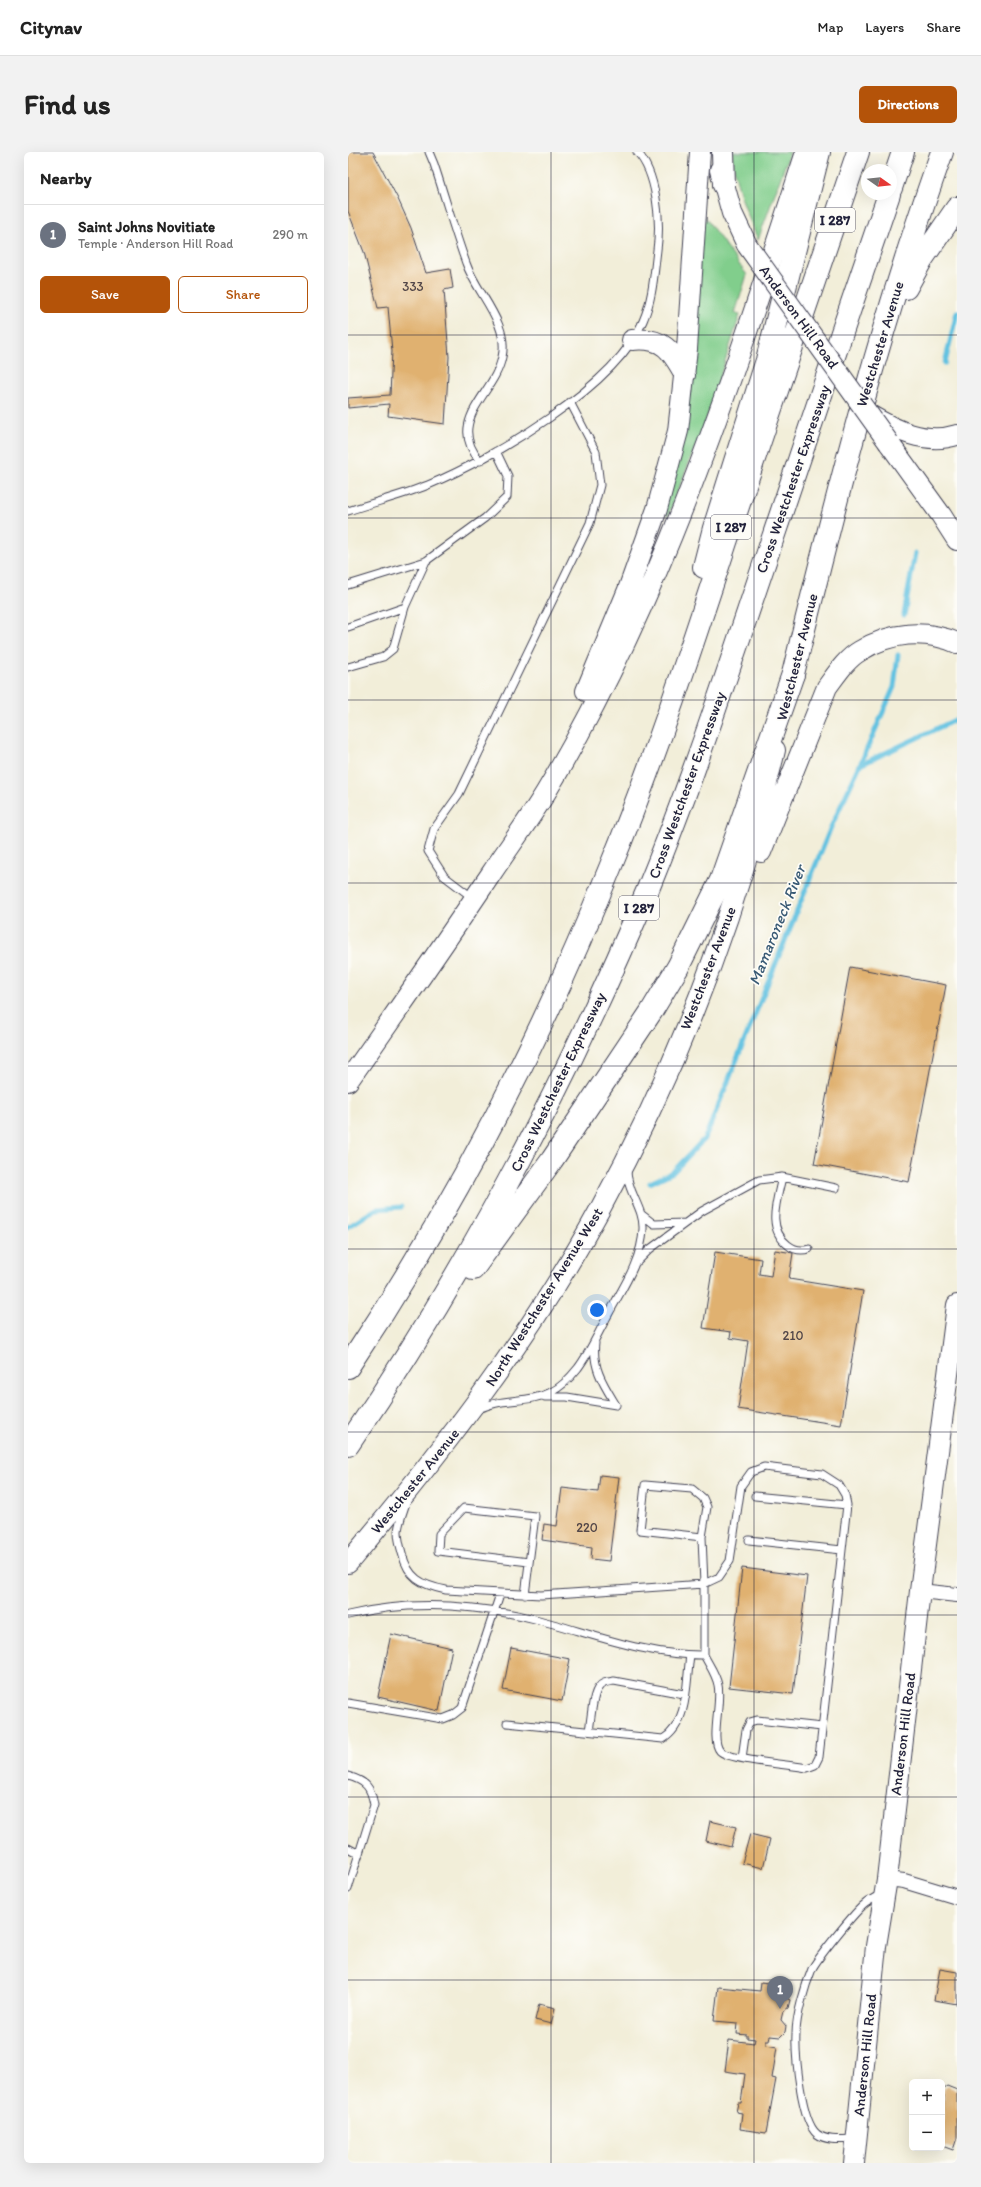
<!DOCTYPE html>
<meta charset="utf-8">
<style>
:root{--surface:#fff;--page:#f2f2f2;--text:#222;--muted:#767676;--line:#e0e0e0;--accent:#b45309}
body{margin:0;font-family:Itim,sans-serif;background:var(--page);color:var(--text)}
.controls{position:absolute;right:12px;bottom:12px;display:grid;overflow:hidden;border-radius:6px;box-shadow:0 4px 16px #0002}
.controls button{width:36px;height:36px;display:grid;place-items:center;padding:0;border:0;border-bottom:1px solid var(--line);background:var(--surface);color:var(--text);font:20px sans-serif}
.compass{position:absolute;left:513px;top:12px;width:36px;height:36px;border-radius:50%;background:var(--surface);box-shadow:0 4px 16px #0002;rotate:105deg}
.you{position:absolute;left:249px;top:1158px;width:14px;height:14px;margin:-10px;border:3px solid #fff;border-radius:50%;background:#1a73e8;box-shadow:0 0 0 6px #1a73e833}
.badge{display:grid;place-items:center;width:26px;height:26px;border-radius:50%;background:var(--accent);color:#fff;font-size:13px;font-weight:700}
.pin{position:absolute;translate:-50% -33px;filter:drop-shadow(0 1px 2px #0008)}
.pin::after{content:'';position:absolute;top:21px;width:14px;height:12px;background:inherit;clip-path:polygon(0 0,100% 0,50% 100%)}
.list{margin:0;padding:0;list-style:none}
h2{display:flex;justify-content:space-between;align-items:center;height:52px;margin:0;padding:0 16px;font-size:17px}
h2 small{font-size:13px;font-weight:400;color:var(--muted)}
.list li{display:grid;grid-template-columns:26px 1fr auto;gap:12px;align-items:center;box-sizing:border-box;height:60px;padding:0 16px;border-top:1px solid var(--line)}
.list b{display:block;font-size:15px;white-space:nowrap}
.list p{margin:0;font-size:13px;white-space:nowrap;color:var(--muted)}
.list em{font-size:13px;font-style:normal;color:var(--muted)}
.actions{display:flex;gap:8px;padding:12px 16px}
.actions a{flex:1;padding:9px 0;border:1px solid var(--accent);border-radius:6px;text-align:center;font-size:14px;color:var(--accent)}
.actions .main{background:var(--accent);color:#fff}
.map{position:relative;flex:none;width:609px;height:2011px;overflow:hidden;border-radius:6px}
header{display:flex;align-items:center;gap:24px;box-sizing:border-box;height:56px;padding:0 20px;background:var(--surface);border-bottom:1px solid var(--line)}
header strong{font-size:19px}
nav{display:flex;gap:22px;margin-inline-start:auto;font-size:14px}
.intro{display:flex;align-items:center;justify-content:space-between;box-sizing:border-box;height:96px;padding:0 24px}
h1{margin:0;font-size:28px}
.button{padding:10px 18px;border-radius:6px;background:var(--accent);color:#fff;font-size:14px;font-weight:700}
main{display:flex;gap:24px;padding:0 24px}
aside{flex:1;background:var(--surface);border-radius:6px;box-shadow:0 4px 16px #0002}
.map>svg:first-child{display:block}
.green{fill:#81ce8c;stroke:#527864}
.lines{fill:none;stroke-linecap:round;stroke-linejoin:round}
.stream{stroke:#63c2e1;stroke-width:5}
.building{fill:#e0b170}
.service-casing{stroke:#414153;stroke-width:9}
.minor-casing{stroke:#414153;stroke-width:16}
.secondary-casing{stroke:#414153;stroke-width:22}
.primary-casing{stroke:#414153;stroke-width:24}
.motorway-casing{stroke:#414153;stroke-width:24}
.service{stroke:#fff;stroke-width:7}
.minor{stroke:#fff;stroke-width:14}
.secondary{stroke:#fff;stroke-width:20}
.primary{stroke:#fff;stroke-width:22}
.motorway{stroke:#fff;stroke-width:22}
.secondary-bridge-casing{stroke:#414153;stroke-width:22;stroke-linecap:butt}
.secondary-bridge{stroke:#fff;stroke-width:20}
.grid{fill:none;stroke:#22223b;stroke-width:1;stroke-opacity:0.55}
.labels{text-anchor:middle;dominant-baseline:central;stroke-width:3.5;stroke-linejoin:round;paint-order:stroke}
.number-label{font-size:13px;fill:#524648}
.shield{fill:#fdfcf7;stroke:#646373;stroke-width:1}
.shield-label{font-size:14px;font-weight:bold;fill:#22223b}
.street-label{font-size:15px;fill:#22223b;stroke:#fdfcf7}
.water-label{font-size:16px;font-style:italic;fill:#395a75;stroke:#fdfcf7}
</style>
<header>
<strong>Citynav</strong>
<nav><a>Map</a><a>Layers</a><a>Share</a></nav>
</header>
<div class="intro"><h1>Find us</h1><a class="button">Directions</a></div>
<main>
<aside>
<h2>Nearby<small></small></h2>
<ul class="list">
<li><span class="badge" style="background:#6b7280">1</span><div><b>Saint Johns Novitiate</b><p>Temple · Anderson Hill Road</p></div><em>290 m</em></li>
</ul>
<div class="actions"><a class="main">Save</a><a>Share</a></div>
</aside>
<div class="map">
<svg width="609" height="2011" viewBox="0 0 609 2011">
<rect width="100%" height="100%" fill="#fdfcf7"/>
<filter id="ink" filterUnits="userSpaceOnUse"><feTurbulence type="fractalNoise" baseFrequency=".025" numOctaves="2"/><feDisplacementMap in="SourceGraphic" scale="8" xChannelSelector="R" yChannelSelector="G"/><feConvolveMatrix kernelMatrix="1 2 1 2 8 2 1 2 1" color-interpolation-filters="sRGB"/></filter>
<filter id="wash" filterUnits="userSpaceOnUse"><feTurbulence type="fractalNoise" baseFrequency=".012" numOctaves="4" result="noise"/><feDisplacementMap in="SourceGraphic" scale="16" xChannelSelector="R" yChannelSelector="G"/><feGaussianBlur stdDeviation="0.9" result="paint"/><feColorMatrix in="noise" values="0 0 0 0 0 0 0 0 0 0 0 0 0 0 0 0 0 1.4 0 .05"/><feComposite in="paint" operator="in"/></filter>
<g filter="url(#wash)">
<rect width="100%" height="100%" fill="#f2eed9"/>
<path class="green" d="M384 0H442L410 88C398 60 386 31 384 0Z
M356 64 399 123 387 161 392 163 358 268 320 364 316 361Z"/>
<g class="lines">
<path class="stream" d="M597 211 609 160
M556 463 567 401
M512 613 609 567
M302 1031 325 1020 357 986 483 675 512 613 546 535 550 503
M0 1075 28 1057 53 1055"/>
</g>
<g id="blocks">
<path class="building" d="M0 0H25L50 47 63 76 78 121 102 117 105 136 96 138 101 205 97 272 40 264 41 252 0 256V246L42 243 44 199 40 155 30 156 16 100 0 59Z
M502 815 598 833 561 1030 466 1012Z
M427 1098 445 1101 441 1127 515 1139 493 1273 390 1257 400 1189 382 1186 383 1180 355 1176 367 1100 413 1107 411 1122 423 1124Z
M252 1323 271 1325 261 1409 243 1407 244 1395 194 1388 196 1372 209 1374 214 1336 250 1340Z
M394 1416 459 1424 445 1542 381 1535Z
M43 1482 104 1496 91 1559 30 1545Z
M163 1496 222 1507 214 1549 155 1538Z
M362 1669 388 1675 383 1695 358 1689Z
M402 1682 422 1687 415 1716 394 1711Z
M592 1817 609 1820V1852L586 1848Z
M413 1830 428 1832 426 1844 437 1845 442 1848 440 1856 435 1859 433 1868 438 1874 437 1880 432 1885 422 1884 421 1889H418V1893L429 1895 424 1926 428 1927 418 1981 392 1977 394 1961 388 1960 390 1951H393L397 1922 377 1919 381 1888 406 1891 407 1887 399 1886V1883L389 1882 390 1871 366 1869 370 1835 412 1839Z
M191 1852 207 1856 203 1872 187 1868Z
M599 1934 609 1938V1986L605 1998 594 1994 596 1943 594 1941 595 1937Z"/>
</g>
</g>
<g filter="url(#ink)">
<use href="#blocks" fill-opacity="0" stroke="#414153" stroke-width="1"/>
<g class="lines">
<g class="service-casing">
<path id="service" d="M81 0 86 12C97 45 106 78 118 111 128 141 162 171 154 205 147 242 97 268 132 309
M0 359C27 350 55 343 80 333 145 306 268 235 295 169 305 146 306 122 309 98 313 69 309 21 289 0
M0 433 78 409 137 366 159 345 160 324 148 299
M0 475 57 455 78 409
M0 515 35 505 45 497 57 455
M125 746 96 724 80 699 86 677 111 642 242 371 252 333 248 300 222 250
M434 1025C429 1049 418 1076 440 1093 446 1098 454 1099 461 1097
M293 1062 306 1072 337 1071
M290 1109 302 1097 354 1059 411 1028 434 1025 488 1036
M247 1191C244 1216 256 1233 268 1253
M197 1245H219L268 1253
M129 1258C152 1245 180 1252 203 1240 214 1235 222 1226 230 1216 242 1200 250 1181 260 1163 274 1137 294 1108 295 1077 296 1056 279 1040 279 1019
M407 1344 499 1353
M354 1385 292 1378 297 1333 344 1337 355 1346 359 1355 354 1385 356 1432 371 1425 382 1409 393 1334 403 1320 416 1315 474 1322 491 1333 497 1343 499 1353 471 1605 467 1613 459 1616C444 1613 380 1608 372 1599 362 1588 374 1550 370 1533 368 1522 361 1513 356 1503
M401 1388 494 1398
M177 1443 187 1364 116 1356 91 1382 90 1399 181 1410
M0 1463C62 1448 125 1452 187 1467 242 1481 298 1504 356 1503V1432L193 1443 98 1438C73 1433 60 1426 54 1401 52 1394 50 1386 50 1379 51 1370 55 1360 58 1351
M0 1551 95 1567 105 1563 114 1556 152 1442
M159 1571 315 1587C341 1571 338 1530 342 1503
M241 1579C243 1569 244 1542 251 1535 254 1530 260 1530 266 1529L336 1542
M394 1606 398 1578 402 1570 409 1568 474 1575
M0 1624C18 1629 23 1635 26 1653L0 1737
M0 1696 11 1702
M508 1987C496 1987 480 1990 469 1982 453 1969 447 1903 448 1882 448 1864 457 1834 464 1817 469 1807 508 1758 518 1751 522 1748 528 1745 533 1742"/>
</g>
<g class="minor-casing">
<path id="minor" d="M572 1439 609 1443
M539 1727 556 1729 609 1745"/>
</g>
<g class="secondary-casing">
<path id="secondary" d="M372 18 384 61 399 93
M284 188C316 185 323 198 337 223
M520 262C547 278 577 293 609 283
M541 291 593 363 609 388
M238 539 280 438 309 357 330 279 339 197 352 0
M413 700 479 535C488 523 498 507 512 499 542 480 577 477 609 491
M0 929C48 861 96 792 143 722 161 695 181 668 198 640 317 441 387 219 458 0
M0 1411C93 1301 182 1186 251 1059 331 913 390 760 427 598
M506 2011 528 1794 539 1727 572 1439 609 1153"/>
</g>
<g class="primary-casing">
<path id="primary" d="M375 0 376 33
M558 136 574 107 609 56
M445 522C488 346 532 171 594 0"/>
</g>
<g class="motorway-casing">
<path id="motorway" d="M543 36 555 0
M356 415 366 376 419 208 471 0
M125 1117 204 1008 303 860 330 815 373 728 445 522
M0 1215C104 1059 192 889 262 716 306 609 342 500 378 390 422 260 465 130 510 0
M0 1293C119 1120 218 931 300 737 342 635 376 531 411 427 455 298 497 170 541 42"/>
</g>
<use href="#service" class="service"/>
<use href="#minor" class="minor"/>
<use href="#secondary" class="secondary"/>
<use href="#primary" class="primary"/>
<use href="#motorway" class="motorway"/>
<g class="secondary-bridge-casing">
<path id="secondary-bridge" d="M399 93 541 291"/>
</g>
<use href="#secondary-bridge" class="secondary-bridge"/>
</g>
</g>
<path class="grid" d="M203 0V2011M406 0V2011M0 183H609M0 366H609M0 548H609M0 731H609M0 914H609M0 1097H609M0 1280H609M0 1463H609M0 1645H609M0 1828H609"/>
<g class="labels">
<g class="number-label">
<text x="65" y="134">333</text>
<text x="445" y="1183">210</text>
<text x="239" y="1375">220</text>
</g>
<g class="shield">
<rect x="467" y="56" width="40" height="24" rx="3"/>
<rect x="363" y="363" width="40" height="24" rx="3"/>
<rect x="271" y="744" width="40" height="24" rx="3"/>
</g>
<g class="shield-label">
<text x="487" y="68">I 287</text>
<text x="383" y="375">I 287</text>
<text x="291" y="756">I 287</text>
</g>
<g class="street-label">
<text transform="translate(451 165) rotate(54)">Anderson Hill Road</text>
<text transform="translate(532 192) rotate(-73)">Westchester Avenue</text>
<text transform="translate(445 327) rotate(-71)">Cross Westchester Expressway</text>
<text transform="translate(449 505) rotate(-76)">Westchester Avenue</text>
<text transform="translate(339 633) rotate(-70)">Cross Westchester Expressway</text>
<text transform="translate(360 816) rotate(-69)">Westchester Avenue</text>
<text transform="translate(210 930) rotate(-64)">Cross Westchester Expressway</text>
<text transform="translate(196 1145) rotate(-58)">North Westchester Avenue West</text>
<text transform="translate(67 1329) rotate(-51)">Westchester Avenue</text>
<text transform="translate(555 1582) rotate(-83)">Anderson Hill Road</text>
<text transform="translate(517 1903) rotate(-84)">Anderson Hill Road</text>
</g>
<g class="water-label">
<text transform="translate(429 773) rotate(-68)">Mamaroneck River</text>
</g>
</g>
</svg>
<div class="controls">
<button>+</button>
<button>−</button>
</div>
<svg class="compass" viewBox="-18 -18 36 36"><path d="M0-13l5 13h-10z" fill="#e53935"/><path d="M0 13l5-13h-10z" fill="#767676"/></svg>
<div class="you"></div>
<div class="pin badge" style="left:432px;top:1857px;background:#6b7280">1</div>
</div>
</main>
